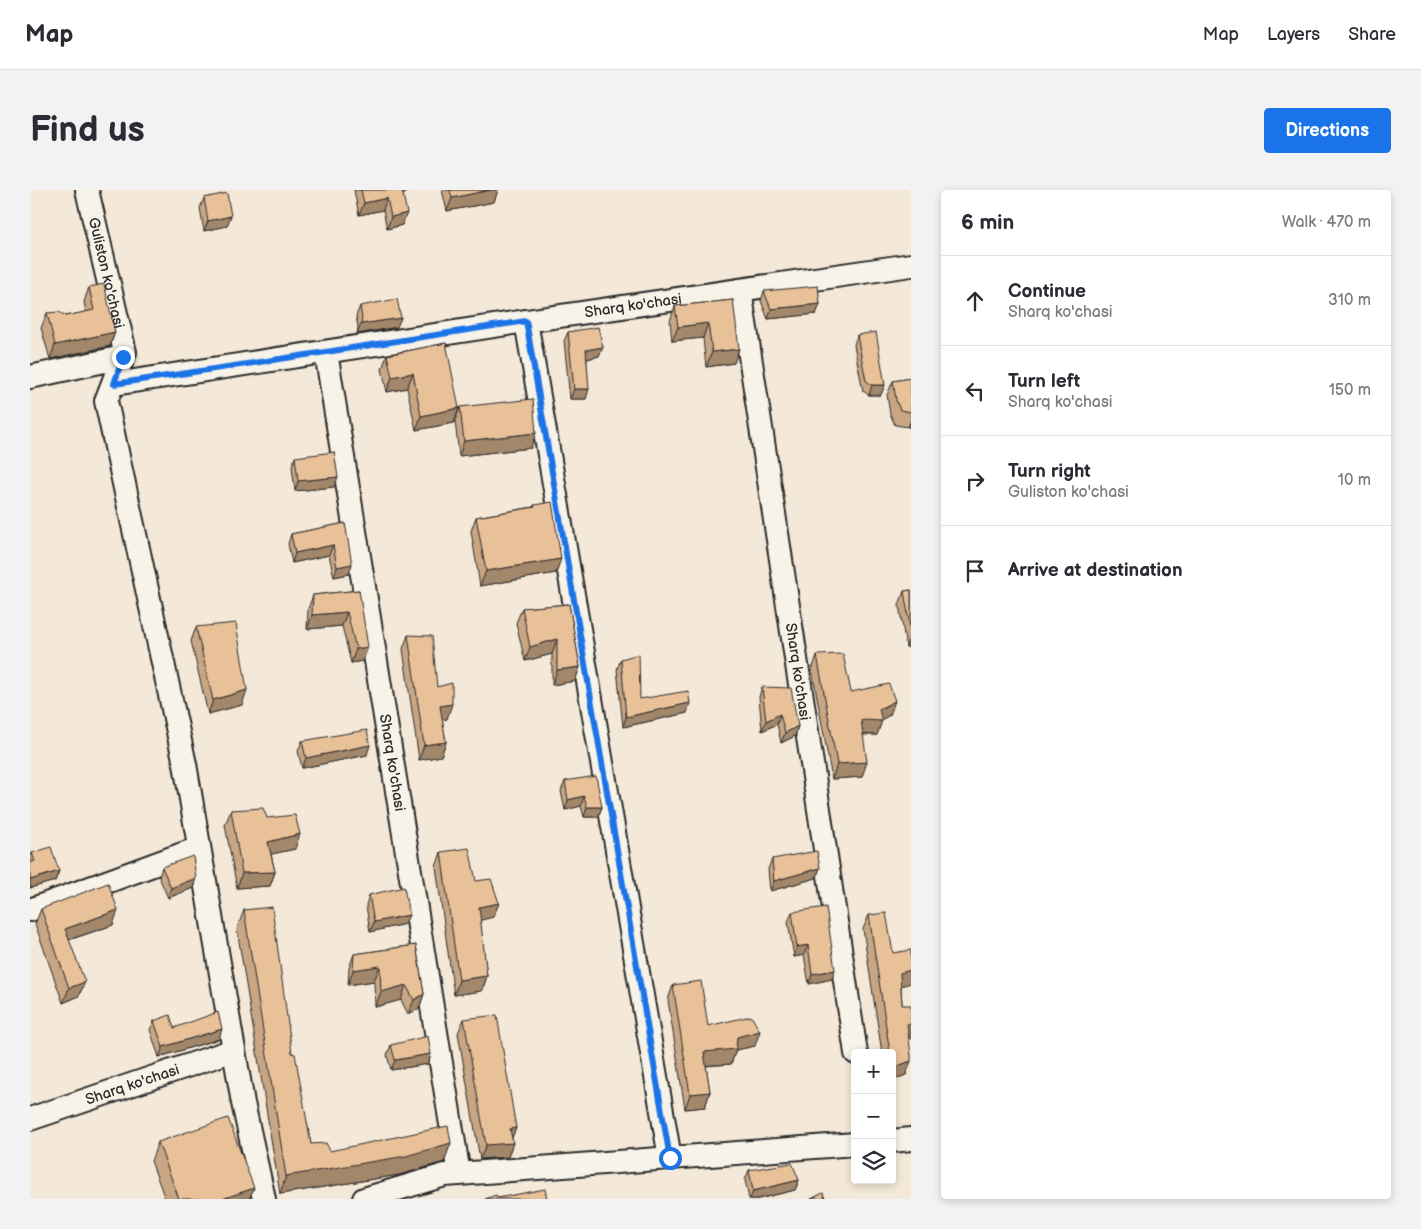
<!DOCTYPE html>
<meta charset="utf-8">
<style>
:root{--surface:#fff;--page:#f2f2f3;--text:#2b2b33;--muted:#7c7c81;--line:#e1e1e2;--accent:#1a73e8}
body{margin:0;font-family:"Balsamiq Sans",sans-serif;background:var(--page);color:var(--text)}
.controls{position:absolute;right:15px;bottom:15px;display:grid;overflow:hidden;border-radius:5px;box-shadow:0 2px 8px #0003}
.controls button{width:45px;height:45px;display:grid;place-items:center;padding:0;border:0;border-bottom:1px solid var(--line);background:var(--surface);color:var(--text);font:25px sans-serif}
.stop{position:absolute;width:15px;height:15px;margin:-11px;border:4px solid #1a73e8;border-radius:50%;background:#fff}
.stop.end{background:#1a73e8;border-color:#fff;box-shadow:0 1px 5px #0008}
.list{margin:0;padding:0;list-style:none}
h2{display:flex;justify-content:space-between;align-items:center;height:65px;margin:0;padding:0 20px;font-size:21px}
h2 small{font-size:16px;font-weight:400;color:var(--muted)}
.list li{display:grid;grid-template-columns:32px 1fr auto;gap:15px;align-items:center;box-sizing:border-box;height:90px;padding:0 20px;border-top:1px solid var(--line)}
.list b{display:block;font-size:19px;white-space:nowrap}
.list p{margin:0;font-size:16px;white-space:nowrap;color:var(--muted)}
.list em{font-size:16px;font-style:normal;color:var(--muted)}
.icon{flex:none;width:28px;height:28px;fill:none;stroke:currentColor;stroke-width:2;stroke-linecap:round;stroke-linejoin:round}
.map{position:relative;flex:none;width:881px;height:1009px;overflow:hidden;border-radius:5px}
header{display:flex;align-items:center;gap:30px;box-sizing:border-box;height:70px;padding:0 25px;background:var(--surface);border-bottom:1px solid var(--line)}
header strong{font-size:24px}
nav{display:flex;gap:28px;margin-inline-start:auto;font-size:18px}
.intro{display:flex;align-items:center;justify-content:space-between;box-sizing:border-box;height:120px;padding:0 30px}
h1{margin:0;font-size:35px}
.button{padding:12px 22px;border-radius:5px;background:var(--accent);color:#fff;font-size:18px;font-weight:700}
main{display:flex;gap:30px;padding:0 30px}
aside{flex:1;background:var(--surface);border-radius:5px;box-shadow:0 2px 8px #0003}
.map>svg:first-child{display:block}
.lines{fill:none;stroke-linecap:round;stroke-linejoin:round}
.minor-casing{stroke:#2b2b2b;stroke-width:26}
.minor{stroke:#f7f3e8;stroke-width:22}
.wall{fill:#c8a684;stroke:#2b2b2b}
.shaded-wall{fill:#a3876b;stroke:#2b2b2b}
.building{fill:#e9c199;stroke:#2b2b2b}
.route{stroke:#1a73e8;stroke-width:6}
.labels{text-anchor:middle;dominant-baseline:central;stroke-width:4;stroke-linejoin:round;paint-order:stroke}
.street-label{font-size:15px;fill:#2b2b2b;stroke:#f7f3e8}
</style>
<header>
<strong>Map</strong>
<nav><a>Map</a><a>Layers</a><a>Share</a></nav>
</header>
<div class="intro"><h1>Find us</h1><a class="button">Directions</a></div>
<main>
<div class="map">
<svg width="881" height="1009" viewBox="0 0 881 1009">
<rect width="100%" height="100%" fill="#f4e9d8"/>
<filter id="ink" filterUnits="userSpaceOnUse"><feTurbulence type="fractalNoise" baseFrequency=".02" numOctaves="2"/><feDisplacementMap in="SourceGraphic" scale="10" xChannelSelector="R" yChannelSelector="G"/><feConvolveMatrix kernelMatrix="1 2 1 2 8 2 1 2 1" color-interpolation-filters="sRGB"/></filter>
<g filter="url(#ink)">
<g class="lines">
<g class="minor-casing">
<g id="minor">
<path id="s1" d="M57 0 95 162 76 211 155 574 213 913 234 1009"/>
<path id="s2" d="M710 100 826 863"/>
<path d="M496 131 640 968"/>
<path id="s3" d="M296 162 429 984"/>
<path d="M0 187 93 167"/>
<path id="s4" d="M84 194 496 131 881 75"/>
<path d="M0 720 169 658"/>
<path id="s5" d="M0 929 204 860"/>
<path d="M862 951 881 949"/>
<path d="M334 1009 415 985 825 954"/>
</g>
</g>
<use href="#minor" class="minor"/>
</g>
<path class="wall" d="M324 0H378L377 2 373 5 372 35 357 39 353 20 329 25Z
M412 0H468L464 12 417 21Z
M174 8 197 36 174 41 170 18Z
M59 97 85 142 80 156 20 169 11 138 17 123 36 126 56 122 54 112Z
M734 101 790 114 786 124 738 129 731 111Z
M703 110 704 173 676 177 673 148 642 151 640 131 645 116Z
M330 116 367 137 327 144 328 137 326 126Z
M538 142 573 157 569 166 557 169 556 209H540L534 151Z
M827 145 851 205H839L833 201 824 155Z
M416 153 424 233 386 240 377 198 357 202 352 179 357 165Z
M881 188V237H878L865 235 860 224 857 205 863 191Z
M430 217 501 258 429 266 425 231Z
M265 267 304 297 265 301 262 277Z
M504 315 526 383 450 396 441 341 446 327 503 317Z
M315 333 319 384 304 387 299 365 262 373 258 354 261 344Z
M329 400 333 471 321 473 312 436 277 439 278 419 283 405Z
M881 400V457H876L869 415 874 401Z
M539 414 550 477 545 491 522 495V464L495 471 486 433 492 418Z
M166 437 212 515 178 524 161 451Z
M378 445 407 497 417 529H412L416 552 411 566 389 570 373 459Z
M787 465 821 502 860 525 852 529 847 545H833L832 587 802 589 782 480Z
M591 469 610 509 657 523 593 537 587 479Z
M732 497 768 536 765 546 751 553 747 534 732 541 729 507Z
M272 551 337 565 272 578 268 561Z
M535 591 572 617 568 627H554L551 616 535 620 531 601Z
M201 620 237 628 265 659 241 664 245 682 240 696 207 698 195 635Z
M411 662 446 691 469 713 463 727 450 730 457 786 452 801 424 805 406 677Z
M2 663 29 681 25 691 0 698V669Z
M742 669 790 678 786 688 740 701 738 679Z
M132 677 163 698 138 708 129 687Z
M339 705 375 734 340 742 336 715Z
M11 719 83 735 39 750 49 806 33 813 5 734Z
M214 720 262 863 281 954 300 961 414 972 369 985 250 1004 207 739Z
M762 722 802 789 779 794 774 765 764 767 758 732Z
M839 725 863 763 871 796 872 815 879 848 876 885 862 890V863H852L833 739Z
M386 755 394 804 389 819 378 824 371 810 345 817 344 791 318 795 319 778 324 764Z
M643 795 678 836 725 856 706 860 701 874 676 876 680 902 675 917 655 919 638 810Z
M434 829 486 938 482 947 478 967 450 969 428 843Z
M124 831 144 838 189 849 129 867 120 840Z
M361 855 401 864 398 874 361 880 357 865Z
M128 952 219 1009H135L121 971Z
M719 980 769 990 765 1000 728 1009H719L715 990Z"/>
<path class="shaded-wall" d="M370 0H378L377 2 367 8Z
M460 0H468L464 12 417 21 422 8Z
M357 8 353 20 329 25 334 13Z
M377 23 372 35 357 39 361 27Z
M201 26 197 36 174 41 178 31Z
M790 114 786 124 738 129 741 119Z
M371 128 367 137 327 144 331 134Z
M678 133 673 148 642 151 648 137Z
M85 142 80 156 20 169 25 155Z
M573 157 569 166 552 170 556 160Z
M709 159 704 173 676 177 682 162Z
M383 183 377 198 357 202 362 187Z
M842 195H855L851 205H839Z
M544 199H559L556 209H540Z
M429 218 424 233 386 240 391 226Z
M881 230V237H878Z
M506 243 501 258 429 266 434 251Z
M308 287 304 297 265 301 268 291Z
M303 355 299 365 262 373 265 363Z
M531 369 526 383 450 396 456 381Z
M322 374 319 384 304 387 307 377Z
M317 422 312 436 277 439 282 425Z
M881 443V457H876Z
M527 449 522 464 495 471 500 457Z
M338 457 333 471 321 473 326 459Z
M550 477 545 491 522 495 527 480Z
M217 500 212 515 178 524 183 510Z
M865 511 860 525 849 531H852L847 545 826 544 831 530Z
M660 513 657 523 593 537 596 527Z
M422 514 417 529 404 530 410 516Z
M750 524 747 534 732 541 736 531Z
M768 536 765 546 751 553 755 543Z
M416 552 411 566 389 570 394 555Z
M340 555 337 565 272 578 276 568Z
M837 572 832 587 802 589 807 574Z
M554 606 551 616 535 620 538 610Z
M557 617H572L568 627H554Z
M270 644 265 659 233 666 238 652Z
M790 678 786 688 740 701 744 691Z
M29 681 25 691 0 698V690Z
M245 682 240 696 207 698 212 683Z
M166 688 163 698 138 708 141 698Z
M469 713 463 727 444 732 449 717Z
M88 720 83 735 29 753 35 739Z
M379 725 375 734 340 742 344 732Z
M778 755 774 765 764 767 767 757Z
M350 776 344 791 318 795 323 780Z
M805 780 802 789 779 794 782 784Z
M881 780V793L864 798 870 783Z
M457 786 452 801 424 805 429 790Z
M55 792 49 806 33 813 39 798Z
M376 795 371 810 345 817 351 802Z
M394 804 389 819 378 824 384 810Z
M877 834H881V849L871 848Z
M192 839 189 849 129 867 133 857Z
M730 841 725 856 706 860 701 874 668 876 674 862 707 847Z
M401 864 398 874 361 880 365 870Z
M881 871 876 885 862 890V878Z
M680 902 675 917 655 919 660 904Z
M486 938 480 953H483L478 967 450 969 456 955 480 939Z
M421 953 414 972 369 985 250 1004 256 986Z
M769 990 765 1000 728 1009H720L723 1001Z
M224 998 219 1009H192Z"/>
<path class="building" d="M331 0H372L377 23 361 27 357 8 334 13Z
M420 0H460L422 8Z
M197 3 201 26 178 31 174 8Z
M74 94 85 142 25 155 17 123 29 122 36 126 64 120 59 97Z
M788 96 790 114 741 119 734 101Z
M367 109 371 128 331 134 332 128 330 116Z
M703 110 709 159 682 162 678 133 648 137 645 116Z
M568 137 573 157 556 160 559 199H544L538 142Z
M846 142 855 195H842L836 191 827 145Z
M416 153 429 218 391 226 383 183 362 187 357 165Z
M881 188V222L870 220 866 210 863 191Z
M503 209 506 243 434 251 430 217Z
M304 262 308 287 268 291 265 267Z
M522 312 531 369 456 381 446 327 505 317 504 315Z
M315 333 322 374 307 377 303 355 265 363 261 344Z
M329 400 338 457 326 459 317 422 282 425 283 405Z
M881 400V443L874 401Z
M539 414 550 477 527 480V449L500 457 492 418Z
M206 433 217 500 183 510 166 437Z
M378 445 402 446 407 497 422 493V514L410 516 416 552 394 555Z
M609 464 610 509 658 501 660 513 596 527 591 469Z
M813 464 821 502 859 494 865 511 849 519 852 531 831 530 837 572 807 574 787 465Z
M732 497 761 498 768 536 755 543 750 524 736 531Z
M337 540 340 555 276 568 272 551Z
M566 586 572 617H557L554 606 538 610 535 591Z
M233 618 237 628 265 625 270 644 238 652 245 682 212 683 201 620Z
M21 657 29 681 0 690V673L5 671 2 663Z
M439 658 446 691 461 689 469 713 449 717 457 786 429 790 411 662Z
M787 661 790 678 744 691 742 669Z
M163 666 166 688 141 698 132 677Z
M78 693 88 720 35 739 55 792 39 798 11 719Z
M374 697 379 725 344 732 339 705Z
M242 717 262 863 265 864 281 954 296 953 300 961 418 936 421 953 376 966 256 986 214 720Z
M796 717 805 780 782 784 778 755 767 757 762 722Z
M856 723 863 763 881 760V780L870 783 872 815H881V834H877L881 865V871L862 878V863H860L839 725Z
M386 755 394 804 384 810 376 795 351 802 350 776 323 780 324 764Z
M671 791 678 836 721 826 730 841 707 847 706 859 674 862 680 902 660 904 643 795Z
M188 822 192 839 133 857 124 831 140 825 144 838Z
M467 825 486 938 480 939 483 953 456 955 434 829Z
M398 846 401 864 365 870 361 855Z
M198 928 224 998 192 1009H149L128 952Z
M762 973 769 990 723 1001 719 980Z
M515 999 517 1009H455L466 1005 468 1008Z
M793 1003 795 1009H781Z"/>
</g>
<g class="lines" filter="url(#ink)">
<path class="route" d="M93 167 84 194 296 162 496 131 640 968"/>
</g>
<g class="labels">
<g class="street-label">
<text stroke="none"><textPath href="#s1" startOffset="85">Guliston ko'chasi</textPath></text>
<text stroke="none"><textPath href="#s4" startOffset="525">Sharq ko'chasi</textPath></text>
<text stroke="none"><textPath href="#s2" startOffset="386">Sharq ko'chasi</textPath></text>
<text stroke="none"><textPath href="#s3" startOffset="416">Sharq ko'chasi</textPath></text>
<text stroke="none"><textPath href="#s5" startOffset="108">Sharq ko'chasi</textPath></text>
</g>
</g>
</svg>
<div class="controls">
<button>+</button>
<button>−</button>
<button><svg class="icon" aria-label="layers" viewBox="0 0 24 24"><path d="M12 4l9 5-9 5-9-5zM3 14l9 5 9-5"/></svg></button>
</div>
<div class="stop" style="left:640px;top:968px"></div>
<div class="stop end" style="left:93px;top:167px"></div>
</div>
<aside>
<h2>6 min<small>Walk · 470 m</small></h2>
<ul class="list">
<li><svg class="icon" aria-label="ahead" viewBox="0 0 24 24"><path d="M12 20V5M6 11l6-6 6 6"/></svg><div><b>Continue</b><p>Sharq ko'chasi</p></div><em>310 m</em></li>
<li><svg class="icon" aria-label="left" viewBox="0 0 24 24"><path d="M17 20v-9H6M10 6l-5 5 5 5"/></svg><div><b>Turn left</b><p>Sharq ko'chasi</p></div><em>150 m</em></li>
<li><svg class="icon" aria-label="right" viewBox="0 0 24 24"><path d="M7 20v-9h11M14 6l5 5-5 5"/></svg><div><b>Turn right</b><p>Guliston ko'chasi</p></div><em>10 m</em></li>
<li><svg class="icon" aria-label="arrive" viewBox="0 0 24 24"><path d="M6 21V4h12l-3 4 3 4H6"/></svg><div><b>Arrive at destination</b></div></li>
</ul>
</aside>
</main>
